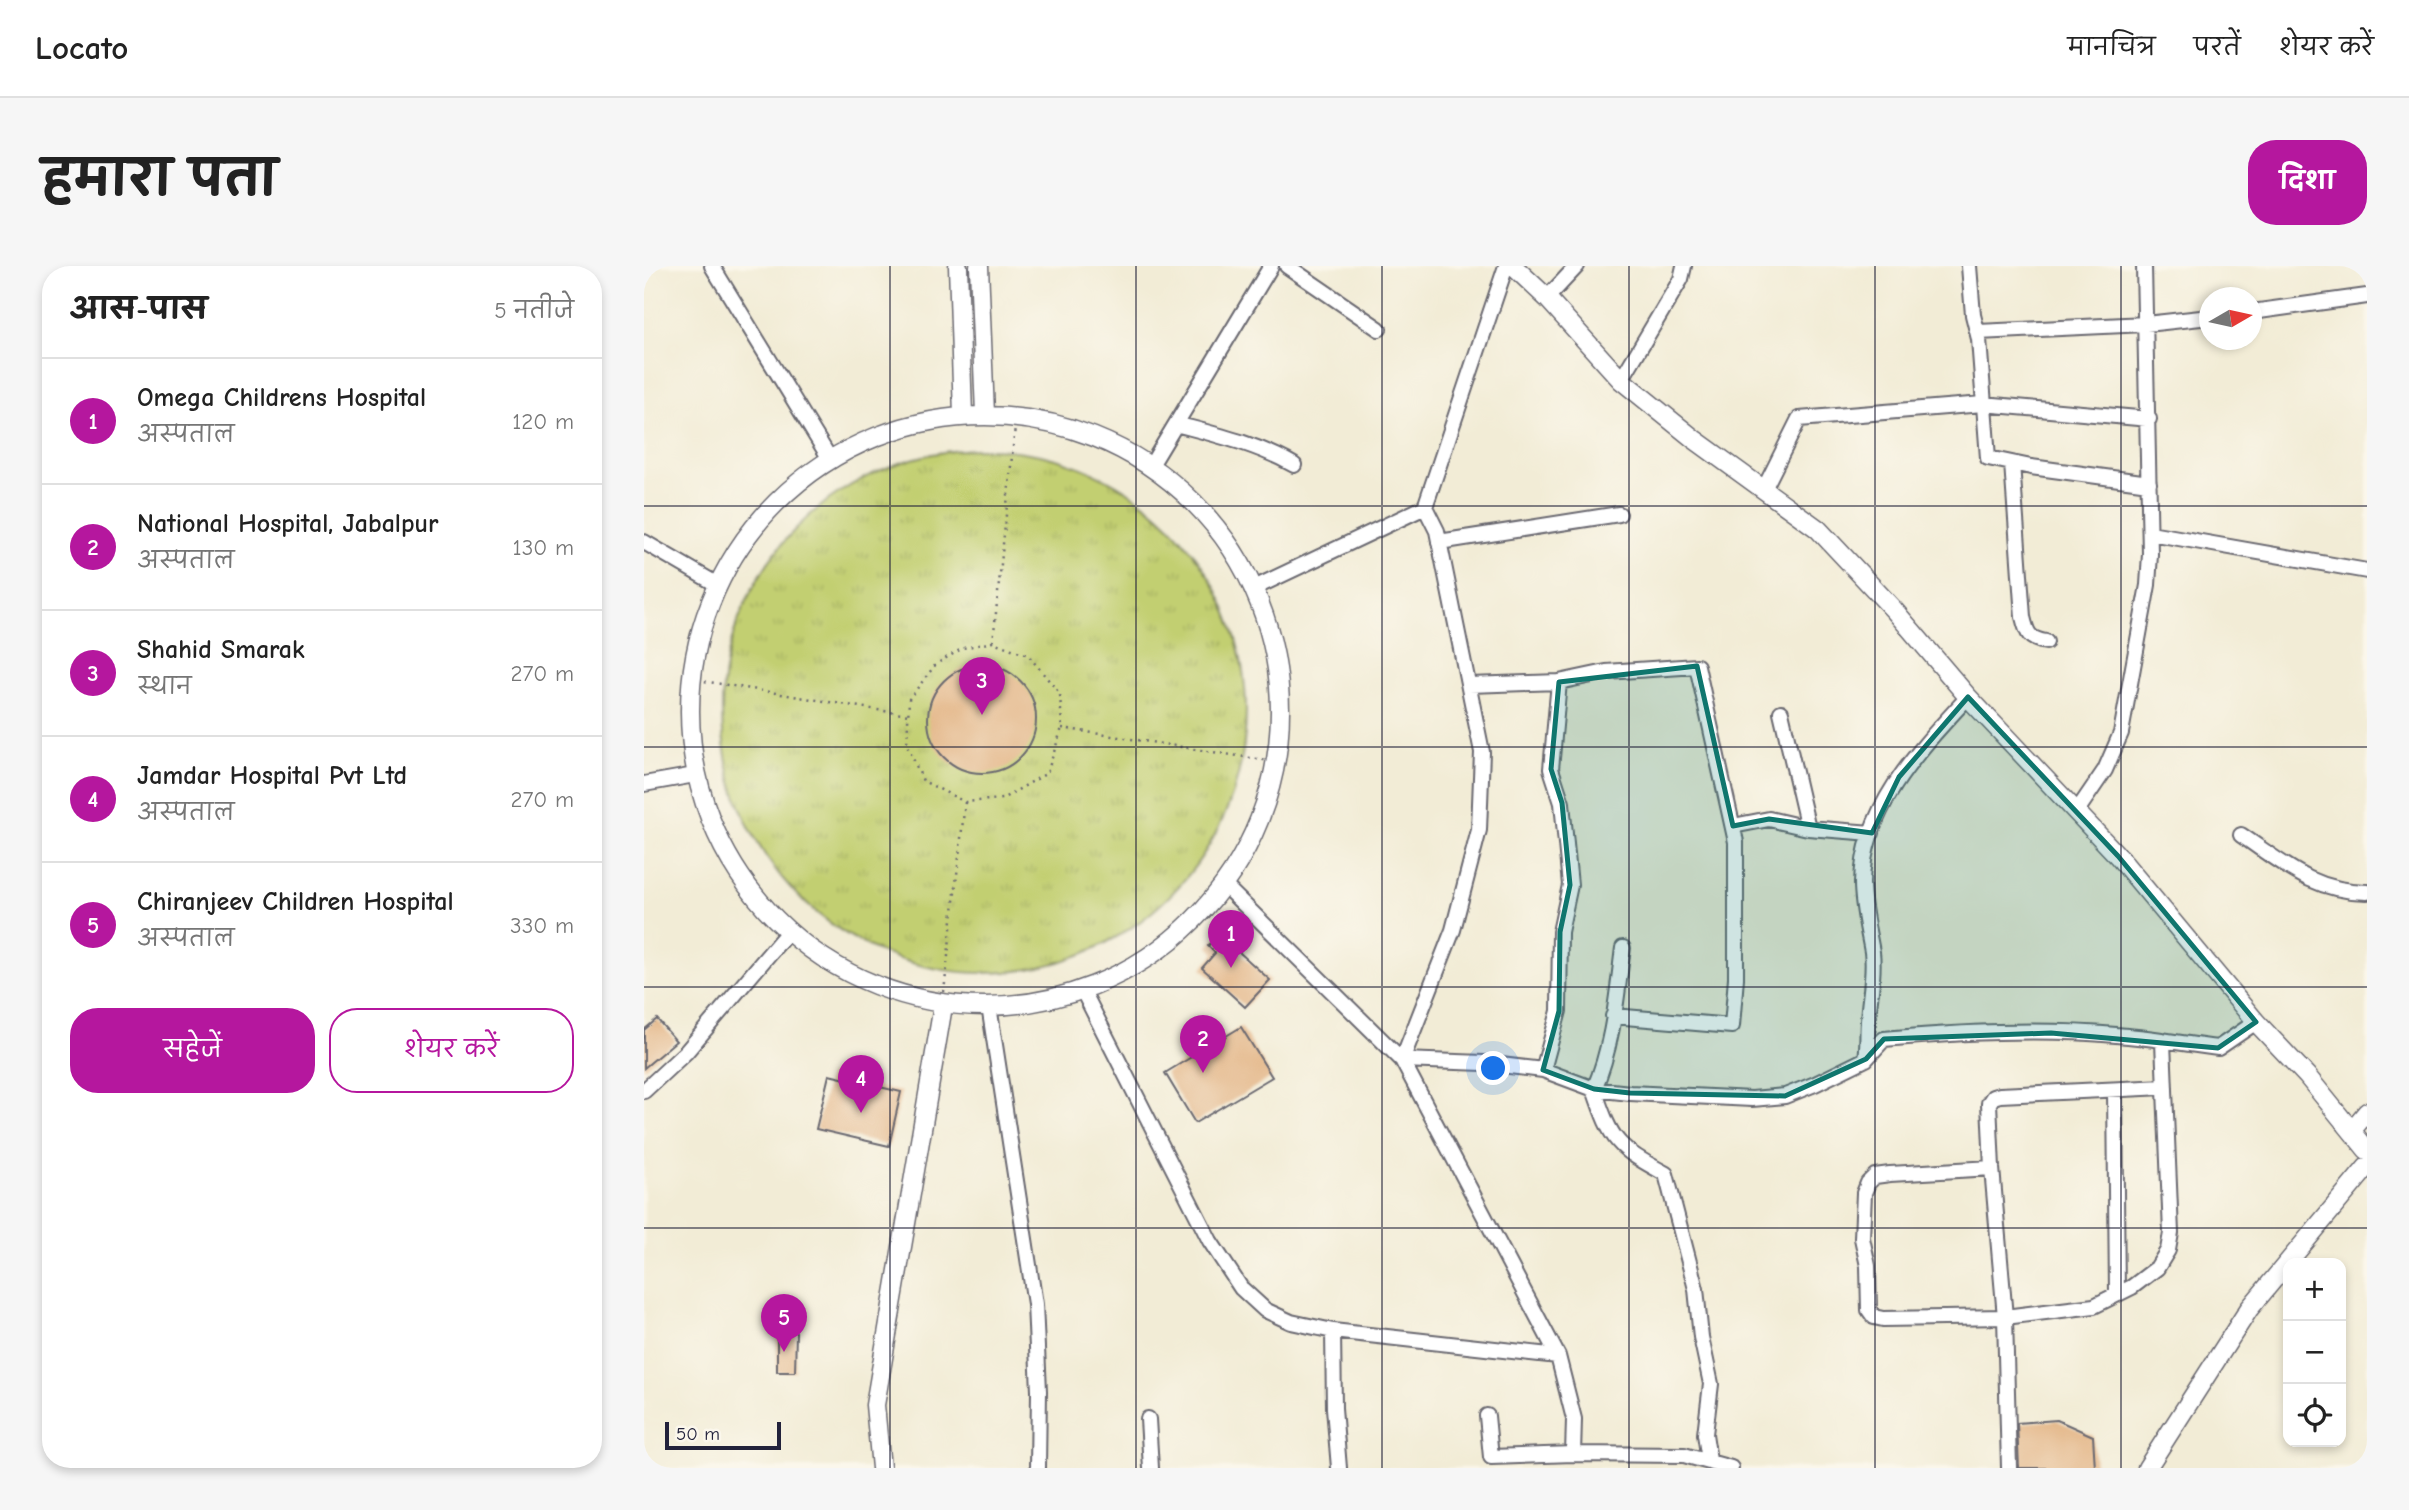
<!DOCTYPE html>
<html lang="hi">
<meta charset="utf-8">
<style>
:root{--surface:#fff;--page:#f6f6f6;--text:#222;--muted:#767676;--line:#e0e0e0;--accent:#b5179e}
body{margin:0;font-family:"Comic Neue","Playpen Sans Deva",sans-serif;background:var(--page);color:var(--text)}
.controls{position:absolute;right:21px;bottom:21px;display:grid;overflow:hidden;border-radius:14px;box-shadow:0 4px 10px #0003}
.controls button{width:63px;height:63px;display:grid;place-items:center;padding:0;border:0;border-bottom:2px solid var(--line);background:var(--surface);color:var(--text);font:35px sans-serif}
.compass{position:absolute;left:1555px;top:21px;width:63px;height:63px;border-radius:50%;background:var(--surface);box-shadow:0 4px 10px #0003;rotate:81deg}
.scale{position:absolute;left:21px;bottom:18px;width:116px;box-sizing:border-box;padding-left:7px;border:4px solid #22223b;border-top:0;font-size:19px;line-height:24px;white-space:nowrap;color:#22223b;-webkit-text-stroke:5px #fbf7ec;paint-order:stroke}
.you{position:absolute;left:850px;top:803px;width:24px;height:24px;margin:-18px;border:5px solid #fff;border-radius:50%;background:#1a73e8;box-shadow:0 0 0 10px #1a73e833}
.badge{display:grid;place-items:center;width:46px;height:46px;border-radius:50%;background:var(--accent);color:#fff;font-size:23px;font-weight:700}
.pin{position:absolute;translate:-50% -58px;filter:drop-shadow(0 2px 4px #0008)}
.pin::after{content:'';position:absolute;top:37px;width:24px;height:21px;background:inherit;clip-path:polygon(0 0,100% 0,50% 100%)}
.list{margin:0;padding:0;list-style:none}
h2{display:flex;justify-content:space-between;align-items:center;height:91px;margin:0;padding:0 28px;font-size:30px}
h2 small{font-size:23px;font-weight:400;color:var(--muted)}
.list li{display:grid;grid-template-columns:46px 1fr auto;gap:21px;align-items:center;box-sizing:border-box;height:126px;padding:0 28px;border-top:2px solid var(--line)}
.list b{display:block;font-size:26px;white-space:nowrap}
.list p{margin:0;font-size:23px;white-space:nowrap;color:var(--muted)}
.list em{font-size:23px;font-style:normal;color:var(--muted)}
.actions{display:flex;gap:14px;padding:21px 28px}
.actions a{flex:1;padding:16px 0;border:2px solid var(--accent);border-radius:28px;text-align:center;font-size:24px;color:var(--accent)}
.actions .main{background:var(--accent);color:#fff}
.icon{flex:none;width:38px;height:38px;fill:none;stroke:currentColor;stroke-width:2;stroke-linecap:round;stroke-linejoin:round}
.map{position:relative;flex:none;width:1723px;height:1202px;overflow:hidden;border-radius:28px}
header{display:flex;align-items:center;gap:42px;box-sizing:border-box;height:98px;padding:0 35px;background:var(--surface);border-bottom:2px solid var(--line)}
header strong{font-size:33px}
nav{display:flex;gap:38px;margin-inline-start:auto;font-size:24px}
.intro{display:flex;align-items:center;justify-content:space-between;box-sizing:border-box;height:168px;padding:0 42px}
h1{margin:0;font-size:49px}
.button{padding:18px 32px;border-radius:28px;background:var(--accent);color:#fff;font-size:24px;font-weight:700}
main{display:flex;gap:42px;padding:0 42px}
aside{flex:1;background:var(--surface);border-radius:28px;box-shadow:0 4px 10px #0003}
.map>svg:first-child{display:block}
.grass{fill:url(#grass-tufts);stroke:#727856;stroke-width:2}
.building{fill:#e2b282}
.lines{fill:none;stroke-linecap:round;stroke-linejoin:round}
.minor-casing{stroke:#6b6971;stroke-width:18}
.tertiary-casing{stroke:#6b6971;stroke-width:21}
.path{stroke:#6b6971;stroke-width:2.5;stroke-dasharray:2 5;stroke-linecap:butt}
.minor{stroke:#fff;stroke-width:14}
.tertiary{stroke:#fff;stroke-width:18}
.marked{fill:#0f766e;fill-opacity:0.2;stroke:#0f766e;stroke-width:5;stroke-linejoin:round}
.grid{fill:none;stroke:#22223b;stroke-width:2;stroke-opacity:0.55}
</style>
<header>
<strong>Locato</strong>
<nav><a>मानचित्र</a><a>परतें</a><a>शेयर करें</a></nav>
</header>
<div class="intro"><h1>हमारा पता</h1><a class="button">दिशा</a></div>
<main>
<aside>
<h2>आस-पास<small>5 नतीजे</small></h2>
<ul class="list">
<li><span class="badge">1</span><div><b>Omega Childrens Hospital</b><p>अस्पताल</p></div><em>120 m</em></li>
<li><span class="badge">2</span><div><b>National Hospital, Jabalpur</b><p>अस्पताल</p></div><em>130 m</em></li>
<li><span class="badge">3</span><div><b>Shahid Smarak</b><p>स्थान</p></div><em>270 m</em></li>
<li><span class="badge">4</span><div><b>Jamdar Hospital Pvt Ltd</b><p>अस्पताल</p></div><em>270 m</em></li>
<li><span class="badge">5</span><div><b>Chiranjeev Children Hospital</b><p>अस्पताल</p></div><em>330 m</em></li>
</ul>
<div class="actions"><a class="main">सहेजें</a><a>शेयर करें</a></div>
</aside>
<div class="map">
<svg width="1723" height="1202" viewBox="0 0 1723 1202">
<defs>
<pattern id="grass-tufts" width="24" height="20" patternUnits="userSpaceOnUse" patternTransform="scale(1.75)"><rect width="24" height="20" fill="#c2cf71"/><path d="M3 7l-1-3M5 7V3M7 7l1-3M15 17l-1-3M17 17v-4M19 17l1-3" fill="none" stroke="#a6b163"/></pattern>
</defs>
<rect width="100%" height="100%" fill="#fbf7ec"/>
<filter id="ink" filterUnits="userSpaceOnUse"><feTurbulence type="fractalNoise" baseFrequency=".0143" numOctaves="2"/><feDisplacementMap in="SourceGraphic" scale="14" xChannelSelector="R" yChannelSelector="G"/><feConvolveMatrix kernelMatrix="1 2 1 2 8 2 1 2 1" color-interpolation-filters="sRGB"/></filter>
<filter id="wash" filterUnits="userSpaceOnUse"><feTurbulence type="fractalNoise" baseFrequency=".00686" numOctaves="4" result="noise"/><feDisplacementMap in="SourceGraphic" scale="28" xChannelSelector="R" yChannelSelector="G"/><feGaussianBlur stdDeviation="1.57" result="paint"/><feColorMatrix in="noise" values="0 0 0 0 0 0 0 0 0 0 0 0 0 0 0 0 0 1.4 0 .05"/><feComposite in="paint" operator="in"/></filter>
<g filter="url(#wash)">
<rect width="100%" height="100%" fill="#f2ecd6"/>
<path class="grass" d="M78 445a262 262 0 1 1 524 0a262 262 0 1 1-524 0Z"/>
<g id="blocks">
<path class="building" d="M284 453a54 54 0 1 1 108 0a54 54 0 1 1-108 0Z
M575 668 626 714 601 741 558 702 571 687 564 680Z
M13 753 32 775 0 802V764Z
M597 761 628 811 551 857 521 807Z
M185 809 257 826 245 880 172 863Z
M133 1065 152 1066 151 1106H133Z
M1413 1154 1449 1170 1451 1202H1375L1373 1157Z"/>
</g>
</g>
<g filter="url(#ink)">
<use href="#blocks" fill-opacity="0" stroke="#6b6971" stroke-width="2"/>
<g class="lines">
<g class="minor-casing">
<path id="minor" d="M68 0 186 193
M643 0 735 63
M1325 0 1329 49 1335 73 1344 192 1387 201 1505 217
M903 32 933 0
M1608 46 1723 30
M1334 66 1502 58 1566 51
M977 114 1037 13 1040 0
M532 158C573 169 613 178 650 199
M1368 197 1379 351C1383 368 1385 373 1402 376
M506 201 627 0
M1120 223 1155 153 1339 138 1505 153
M1506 267 1723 305
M0 276 74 319
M795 276 975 248
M608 323 781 241 862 0
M825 419 915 416 962 406 1053 400 1092 576V712L1088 760 969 750
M1137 446 1164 562
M0 518 51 509
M1433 545 1461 504 1477 467 1504 319 1506 288 1500 0
M1089 560 1125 553 1164 562 1228 567
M1597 569C1640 598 1669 625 1723 626
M979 682C973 728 969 780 950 823 968 877 973 881 1022 908L1052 1023 1057 1071 1067 1118 1061 1168 1065 1194
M439 725 566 975 597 1022 621 1044 647 1056 689 1065 914 1090 758 794 579 618
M345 740 391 1038 395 1125 394 1202
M1222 793C1224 780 1223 768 1224 755 1225 732 1231 709 1228 686 1224 663 1218 641 1218 617 1219 541 1276 483 1324 431
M758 794 840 797 899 804 950 823 986 827 1108 833 1141 830 1171 818 1222 793 1240 773C1317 766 1395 762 1472 769 1506 771 1540 778 1574 782L1612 756
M758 794 809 664 835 564 838 486 793 265 781 241
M899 804 915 745 916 666 926 619 918 537 907 503 915 416
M1471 824 1473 1028
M0 825 42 786 143 667
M1348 902 1246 908 1231 910 1224 917 1220 927 1218 972 1224 1000 1225 1044 1230 1051 1239 1053 1361 1051 1450 1040 1488 1021 1513 1002 1524 984 1527 967 1519 776
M689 1065 690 1142 695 1202
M914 1090 930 1153 929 1188
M843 1150 847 1191 929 1188 1040 1189 1087 1202
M504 1153 507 1202
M1365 1202 1361 1051 1348 902 1345 837 1349 831 1356 829 1521 821"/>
</g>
<g class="tertiary-casing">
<path id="tertiary" d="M314 0 319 149
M335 0 341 148
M869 0 903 32 977 114 1050 173 1174 263 1250 344 1324 431 1474 590 1612 756 1663 810 1723 884
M46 445a295 295 0 1 1 590 0a295 295 0 1 1-590 0Z
M1708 864 1723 846
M237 1202 231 1139 299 740
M1503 1202 1605 1043 1723 901"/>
</g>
<path class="path" d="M349 376 319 382 292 398 265 433 263 479 279 515 321 536 358 533 403 507 418 462 416 428 384 389 349 376 372 151
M47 413 264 449
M418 462 632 496
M300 726 321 536"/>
<use href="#minor" class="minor"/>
<use href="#tertiary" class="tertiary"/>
</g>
</g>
<path class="marked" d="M1053 400 1089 560 1125 553 1228 567 1255 511 1324 431 1474 590 1612 756 1574 782 1407 767 1240 773 1222 793 1141 830 986 827 950 823 899 804 915 745 916 666 926 619 918 537 907 503 915 416Z"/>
<path class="grid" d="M246 0V1202M492 0V1202M738 0V1202M985 0V1202M1231 0V1202M1477 0V1202M0 240H1723M0 481H1723M0 721H1723M0 962H1723"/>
</svg>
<div class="controls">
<button>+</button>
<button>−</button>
<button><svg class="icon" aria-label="locate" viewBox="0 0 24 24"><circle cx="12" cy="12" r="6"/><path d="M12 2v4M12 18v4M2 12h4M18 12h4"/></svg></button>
</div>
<svg class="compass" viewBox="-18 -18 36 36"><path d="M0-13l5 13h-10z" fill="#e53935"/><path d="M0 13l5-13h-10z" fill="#767676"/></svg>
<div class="scale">50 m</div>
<div class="you"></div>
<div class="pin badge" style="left:587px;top:702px">1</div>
<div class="pin badge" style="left:559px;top:807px">2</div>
<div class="pin badge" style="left:338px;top:449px">3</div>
<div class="pin badge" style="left:217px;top:847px">4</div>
<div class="pin badge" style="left:140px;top:1086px">5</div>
</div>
</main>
